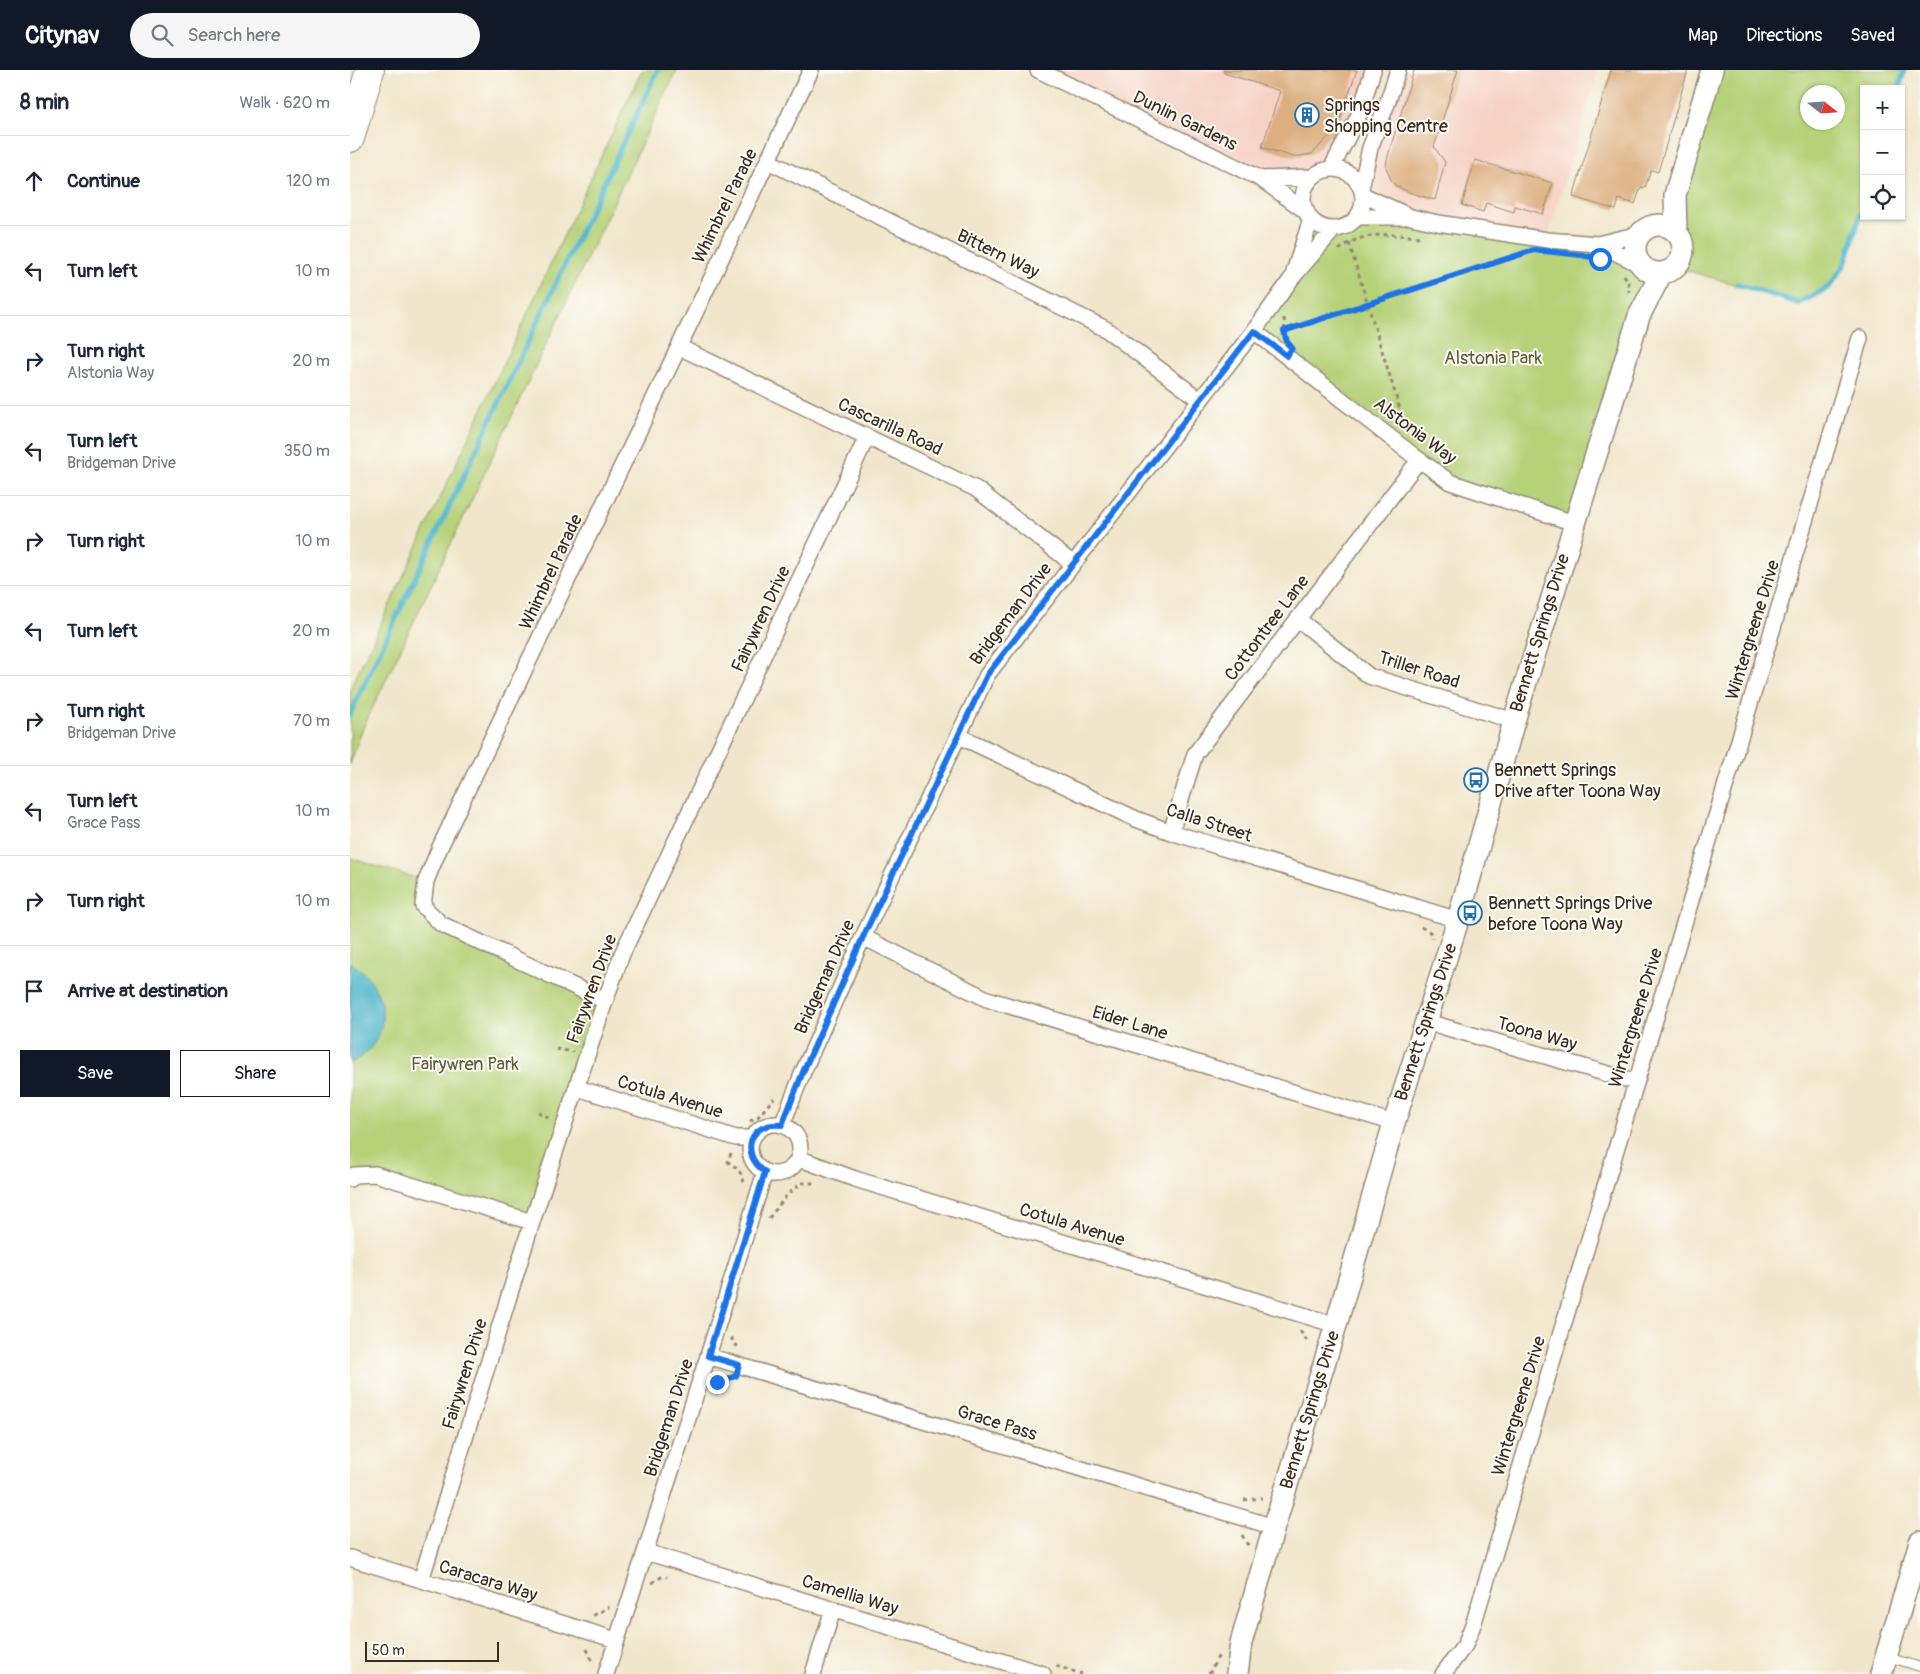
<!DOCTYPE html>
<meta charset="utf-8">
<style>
:root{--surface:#fff;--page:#f6f6f7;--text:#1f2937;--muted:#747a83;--line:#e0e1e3;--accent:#111827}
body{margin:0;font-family:Pangolin,sans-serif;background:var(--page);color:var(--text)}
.controls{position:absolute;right:15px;top:15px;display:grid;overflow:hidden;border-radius:0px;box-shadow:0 1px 4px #0004}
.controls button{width:45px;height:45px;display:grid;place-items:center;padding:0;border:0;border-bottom:1px solid var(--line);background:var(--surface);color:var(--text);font:25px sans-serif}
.compass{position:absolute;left:1450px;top:15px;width:45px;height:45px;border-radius:50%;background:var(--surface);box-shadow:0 1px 4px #0004;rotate:107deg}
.scale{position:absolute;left:15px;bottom:12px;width:134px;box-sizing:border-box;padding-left:5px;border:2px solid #3b2a1e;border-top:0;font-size:14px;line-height:18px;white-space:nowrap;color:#3b2a1e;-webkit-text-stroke:4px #fdfcf7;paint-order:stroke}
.stop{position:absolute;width:15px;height:15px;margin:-11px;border:4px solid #1a73e8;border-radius:50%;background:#fff}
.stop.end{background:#1a73e8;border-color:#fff;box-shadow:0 1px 5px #0008}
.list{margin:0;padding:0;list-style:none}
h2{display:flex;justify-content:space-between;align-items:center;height:65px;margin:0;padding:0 20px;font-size:21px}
h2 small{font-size:16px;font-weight:400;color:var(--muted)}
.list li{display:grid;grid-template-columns:32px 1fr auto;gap:15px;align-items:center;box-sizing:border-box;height:90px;padding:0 20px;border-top:1px solid var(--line)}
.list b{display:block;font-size:19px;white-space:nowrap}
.list p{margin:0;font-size:16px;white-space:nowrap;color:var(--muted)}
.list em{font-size:16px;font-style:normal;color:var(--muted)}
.actions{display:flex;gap:10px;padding:15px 20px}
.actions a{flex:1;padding:11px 0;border:1px solid var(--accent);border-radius:0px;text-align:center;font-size:18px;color:var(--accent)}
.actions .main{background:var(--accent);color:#fff}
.icon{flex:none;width:28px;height:28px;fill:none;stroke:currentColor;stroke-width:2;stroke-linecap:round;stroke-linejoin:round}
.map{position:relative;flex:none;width:1570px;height:1604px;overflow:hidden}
header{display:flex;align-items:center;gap:30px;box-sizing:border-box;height:70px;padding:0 25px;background:var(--accent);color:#fff}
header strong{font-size:24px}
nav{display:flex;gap:28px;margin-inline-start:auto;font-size:18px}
.search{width:350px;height:45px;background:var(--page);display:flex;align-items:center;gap:12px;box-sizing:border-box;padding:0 18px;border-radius:28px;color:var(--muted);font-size:19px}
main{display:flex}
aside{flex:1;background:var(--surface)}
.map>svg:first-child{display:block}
.built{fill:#f6d2c5}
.green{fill:#b6d279;stroke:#787e4c;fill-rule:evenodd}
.water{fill:#4eb6cc;stroke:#447075}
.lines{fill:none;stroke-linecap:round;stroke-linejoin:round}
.stream{stroke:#4eb6cc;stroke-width:5.5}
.building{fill:#ddaf80}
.lane-casing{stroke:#968874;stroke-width:10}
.street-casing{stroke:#968874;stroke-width:18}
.secondary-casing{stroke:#968874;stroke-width:24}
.highway-casing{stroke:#968874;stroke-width:30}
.path{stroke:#968874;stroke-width:3;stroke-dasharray:4 4;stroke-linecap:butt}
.lane{stroke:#fff;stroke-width:8}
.street{stroke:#fff;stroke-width:15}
.secondary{stroke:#fff;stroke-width:21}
.highway{stroke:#fff;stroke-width:28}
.route{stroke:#1a73e8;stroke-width:6}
.labels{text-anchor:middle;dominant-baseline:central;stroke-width:4;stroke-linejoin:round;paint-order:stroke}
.poi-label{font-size:18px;fill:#3b2a1e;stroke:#fdfcf7;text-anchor:start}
.street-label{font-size:18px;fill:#3b2a1e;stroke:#fdfcf7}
.park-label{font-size:18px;fill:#605c39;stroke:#fdfcf7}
</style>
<header>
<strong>Citynav</strong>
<div class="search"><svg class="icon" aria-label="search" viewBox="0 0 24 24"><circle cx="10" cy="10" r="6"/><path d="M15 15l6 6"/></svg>Search here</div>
<nav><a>Map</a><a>Directions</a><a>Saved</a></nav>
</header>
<main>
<aside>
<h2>8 min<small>Walk · 620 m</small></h2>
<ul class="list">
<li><svg class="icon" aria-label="ahead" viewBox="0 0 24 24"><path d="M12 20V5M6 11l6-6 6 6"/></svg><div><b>Continue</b></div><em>120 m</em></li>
<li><svg class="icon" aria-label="left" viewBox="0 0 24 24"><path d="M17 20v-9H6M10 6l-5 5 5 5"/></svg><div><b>Turn left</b></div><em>10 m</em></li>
<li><svg class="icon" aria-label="right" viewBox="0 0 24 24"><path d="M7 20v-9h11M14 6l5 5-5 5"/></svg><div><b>Turn right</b><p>Alstonia Way</p></div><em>20 m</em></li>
<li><svg class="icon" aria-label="left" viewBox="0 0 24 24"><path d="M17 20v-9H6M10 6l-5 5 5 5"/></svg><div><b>Turn left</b><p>Bridgeman Drive</p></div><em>350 m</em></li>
<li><svg class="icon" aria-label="right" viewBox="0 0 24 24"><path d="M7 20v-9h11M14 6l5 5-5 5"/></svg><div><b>Turn right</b></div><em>10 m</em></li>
<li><svg class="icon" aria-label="left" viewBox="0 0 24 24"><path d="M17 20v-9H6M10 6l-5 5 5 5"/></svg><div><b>Turn left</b></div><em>20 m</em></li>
<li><svg class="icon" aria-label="right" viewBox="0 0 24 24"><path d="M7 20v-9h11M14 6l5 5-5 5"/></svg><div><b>Turn right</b><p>Bridgeman Drive</p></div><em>70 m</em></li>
<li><svg class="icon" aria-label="left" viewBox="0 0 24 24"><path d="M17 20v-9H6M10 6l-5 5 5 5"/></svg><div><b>Turn left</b><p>Grace Pass</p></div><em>10 m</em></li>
<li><svg class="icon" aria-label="right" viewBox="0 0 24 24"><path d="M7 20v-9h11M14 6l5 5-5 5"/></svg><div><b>Turn right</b></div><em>10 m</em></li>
<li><svg class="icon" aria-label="arrive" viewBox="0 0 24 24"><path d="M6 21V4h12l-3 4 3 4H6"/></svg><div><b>Arrive at destination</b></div></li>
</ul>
<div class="actions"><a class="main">Save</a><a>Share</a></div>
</aside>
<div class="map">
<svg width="1570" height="1604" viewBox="0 0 1570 1604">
<rect width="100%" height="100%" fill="#fdfcf7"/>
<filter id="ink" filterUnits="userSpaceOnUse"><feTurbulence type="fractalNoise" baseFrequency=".02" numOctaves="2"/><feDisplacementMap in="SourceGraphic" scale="10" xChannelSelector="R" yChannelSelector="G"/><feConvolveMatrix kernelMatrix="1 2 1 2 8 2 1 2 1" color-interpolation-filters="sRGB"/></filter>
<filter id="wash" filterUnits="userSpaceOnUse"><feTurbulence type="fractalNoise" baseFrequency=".0096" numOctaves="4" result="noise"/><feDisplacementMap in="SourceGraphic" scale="20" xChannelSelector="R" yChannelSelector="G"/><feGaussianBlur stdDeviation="1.12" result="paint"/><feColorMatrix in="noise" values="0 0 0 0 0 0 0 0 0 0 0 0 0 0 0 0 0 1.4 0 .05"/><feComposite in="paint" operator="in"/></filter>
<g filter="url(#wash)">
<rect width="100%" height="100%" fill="#f1e6cb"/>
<path class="built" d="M688 0H1023L981 99 971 101 963 107 911 109Z
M1048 0H1248L1197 170 1093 155 1013 125Z"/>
<path class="green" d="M292 0H327L12 660 0 695V619Z
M1362 0H1554L1549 19H1514V133L1495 194 1479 217 1449 233 1325 197C1335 185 1335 174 1326 161ZM1458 22H1488V52H1458Z
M1007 147 1248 174 1289 194 1295 200 1289 246 1224 453 1100 412 904 261 984 159 994 157Z
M0 788 76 811 73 836 91 854 255 931 182 1152 25 1104 0 1109Z"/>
<path class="water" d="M0 892C6 897 13 901 18 907 42 937 36 977 0 993Z"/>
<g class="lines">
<path class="stream" d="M1549 19 1554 0
M1387 214 1449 233 1479 217 1495 194 1514 133
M0 644 308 0"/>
</g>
<g id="blocks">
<path class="building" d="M874 0H1007L988 55 981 64 962 84 943 87 912 77 930 21 874 3Z
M1064 0H1108L1084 77 1095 92 1085 130 1061 123 1046 116 1041 110 1036 97 1037 89Z
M1261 0H1338L1308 102 1301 100 1295 118 1291 117 1285 134 1269 129 1266 140 1223 127Z
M1125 90 1203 113 1193 144 1165 136 1164 142 1136 133 1133 142 1112 135Z"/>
</g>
</g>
<g filter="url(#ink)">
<use href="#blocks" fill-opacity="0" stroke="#968874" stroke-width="1"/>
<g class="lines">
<g class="lane-casing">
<path id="lane" d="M1538 1587 1570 1597"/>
</g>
<g class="street-casing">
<path id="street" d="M688 0 911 109 957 142
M418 91 756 259 850 330
M981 99 1009 45 1023 0
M953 129a30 30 0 1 1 60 0a30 30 0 1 1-60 0Z
M911 109 963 107
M1011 118 1020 78 1038 31 1048 0
M1013 125 1061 147 1088 153 1197 170 1248 174 1289 164
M1007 147H1054
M1248 174 1289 194
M944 202 961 149
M904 261 1064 386 1100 412 1224 453
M329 277 626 419 722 493
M948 549 1019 606 1164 651
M609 666 786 749 821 762 1108 850
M821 762 845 684 1069 390
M513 867 637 929 1044 1053
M255 931 91 854 73 836 76 811 90 777 461 0
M1077 952 1286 1012
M228 1018 386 1068H402
M400 1079a25 25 0 1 1 50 0a25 25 0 1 1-50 0Z
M432 1055 453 1002 513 867 637 605 904 261 942 208 984 159
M448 1088 505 1109 986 1255
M0 1109 4 1105 25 1104 182 1152
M358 1286 924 1457
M296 1482 693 1604
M0 1488 266 1570
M71 1510 182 1152 255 931 272 884 517 367
M256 1604 358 1286 415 1102
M463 1604 483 1539
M1093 1604 1115 1575 1124 1552 1510 268"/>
</g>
<g class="secondary-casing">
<path id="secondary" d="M1285 179a24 24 0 1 1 48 0a24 24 0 1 1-48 0Z
M1326 161 1325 125 1362 0
M887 1604 891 1573 924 1457 986 1255 1044 1053 1108 850 1164 651 1289 246 1311 204
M1531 1604 1570 1472"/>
</g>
<g class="highway-casing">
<path id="highway" d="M0 68 20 0"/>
</g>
<path class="path" d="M999 173 1056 359
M989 180C1010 161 1043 164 1069 167
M1274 205 1278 212 1279 222
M934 248 935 264
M934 261 1173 184
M1071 857 1080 862 1082 868
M206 979 223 982
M188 1042 201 1049
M400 1051 407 1048 424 1028
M381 1083 378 1092C386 1097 392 1102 394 1113
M419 1148 437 1125 452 1113H465
M950 1261 959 1274
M382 1267V1271L389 1278
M894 1430 912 1428
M892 1465 899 1477
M302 1513 313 1506 317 1507
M243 1545 247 1544 259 1537
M237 1579 242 1591
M706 1596 732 1604
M859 1604 869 1585"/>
<use href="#lane" class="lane"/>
<use href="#street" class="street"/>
<use href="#secondary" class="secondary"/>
<use href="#highway" class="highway"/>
</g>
</g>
<g class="lines" filter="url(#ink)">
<path class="route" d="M367 1312 386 1306 389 1295 358 1286 415 1102C389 1084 399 1051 432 1055L453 1002 513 867 637 605 904 261 937 286 942 278 937 272 934 261 1184 180 1232 185 1250 189"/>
</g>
<defs>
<g id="building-ring" transform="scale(1.25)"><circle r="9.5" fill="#fdfcf7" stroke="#1f6fb2" stroke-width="1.5"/><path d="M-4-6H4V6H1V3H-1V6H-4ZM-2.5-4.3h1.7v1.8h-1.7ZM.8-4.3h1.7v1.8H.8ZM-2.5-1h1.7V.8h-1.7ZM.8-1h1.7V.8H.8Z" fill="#1f6fb2"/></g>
<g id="bus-ring" transform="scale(1.25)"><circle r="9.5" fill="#fdfcf7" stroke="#1f6fb2" stroke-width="1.5"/><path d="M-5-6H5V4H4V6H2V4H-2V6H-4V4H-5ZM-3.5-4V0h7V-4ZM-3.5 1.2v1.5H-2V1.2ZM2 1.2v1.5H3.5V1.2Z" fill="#1f6fb2"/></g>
</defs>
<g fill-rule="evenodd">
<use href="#building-ring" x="957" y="45"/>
<use href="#bus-ring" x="1126" y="710"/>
<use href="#bus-ring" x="1120" y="843"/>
</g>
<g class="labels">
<g class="poi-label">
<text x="974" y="35">Springs<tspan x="974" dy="21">Shopping Centre</tspan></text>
<text x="1144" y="700">Bennett Springs<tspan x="1144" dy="21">Drive after Toona Way</tspan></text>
<text x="1138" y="833">Bennett Springs Drive<tspan x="1138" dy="21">before Toona Way</tspan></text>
</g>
<g class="street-label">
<text transform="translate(835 51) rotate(26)">Dunlin Gardens</text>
<text transform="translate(375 136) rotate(-64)">Whimbrel Parade</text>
<text transform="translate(648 184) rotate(26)">Bittern Way</text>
<text transform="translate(540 357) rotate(25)">Cascarilla Road</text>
<text transform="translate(1065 361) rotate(37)">Alstonia Way</text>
<text transform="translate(201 502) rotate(-65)">Whimbrel Parade</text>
<text transform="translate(661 544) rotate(-53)">Bridgeman Drive</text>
<text transform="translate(411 549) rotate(-65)">Fairywren Drive</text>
<text transform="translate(917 558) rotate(-53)">Cottontree Lane</text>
<text transform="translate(1403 560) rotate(-73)">Wintergreene Drive</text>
<text transform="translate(1190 563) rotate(-73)">Bennett Springs Drive</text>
<text transform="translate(1069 600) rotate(18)">Triller Road</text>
<text transform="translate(859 753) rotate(18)">Calla Street</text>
<text transform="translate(475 907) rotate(-66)">Bridgeman Drive</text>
<text transform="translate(242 919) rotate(-70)">Fairywren Drive</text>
<text transform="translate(1286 948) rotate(-73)">Wintergreene Drive</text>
<text transform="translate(1076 952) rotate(-72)">Bennett Springs Drive</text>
<text transform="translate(780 953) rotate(17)">Eider Lane</text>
<text transform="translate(1187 964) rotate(16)">Toona Way</text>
<text transform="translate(320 1027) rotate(17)">Cotula Avenue</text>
<text transform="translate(722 1155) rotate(17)">Cotula Avenue</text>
<text transform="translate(115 1304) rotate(-73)">Fairywren Drive</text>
<text transform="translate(1169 1336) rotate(-73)">Wintergreene Drive</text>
<text transform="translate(960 1340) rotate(-73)">Bennett Springs Drive</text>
<text transform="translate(319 1348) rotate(-72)">Bridgeman Drive</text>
<text transform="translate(647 1353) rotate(17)">Grace Pass</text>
<text transform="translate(138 1511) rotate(17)">Caracara Way</text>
<text transform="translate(500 1525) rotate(17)">Camellia Way</text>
</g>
<g class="park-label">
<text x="1143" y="288">Alstonia Park</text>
<text x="115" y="994">Fairywren Park</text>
</g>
</g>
</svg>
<div class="controls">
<button>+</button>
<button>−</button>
<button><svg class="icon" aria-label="locate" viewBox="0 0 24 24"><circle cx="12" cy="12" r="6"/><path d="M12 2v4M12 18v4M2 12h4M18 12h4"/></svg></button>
</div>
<svg class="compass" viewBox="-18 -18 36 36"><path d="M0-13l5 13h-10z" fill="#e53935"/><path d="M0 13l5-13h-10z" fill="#747a83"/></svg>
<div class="scale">50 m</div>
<div class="stop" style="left:1250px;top:189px"></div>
<div class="stop end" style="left:367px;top:1312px"></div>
</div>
</main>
